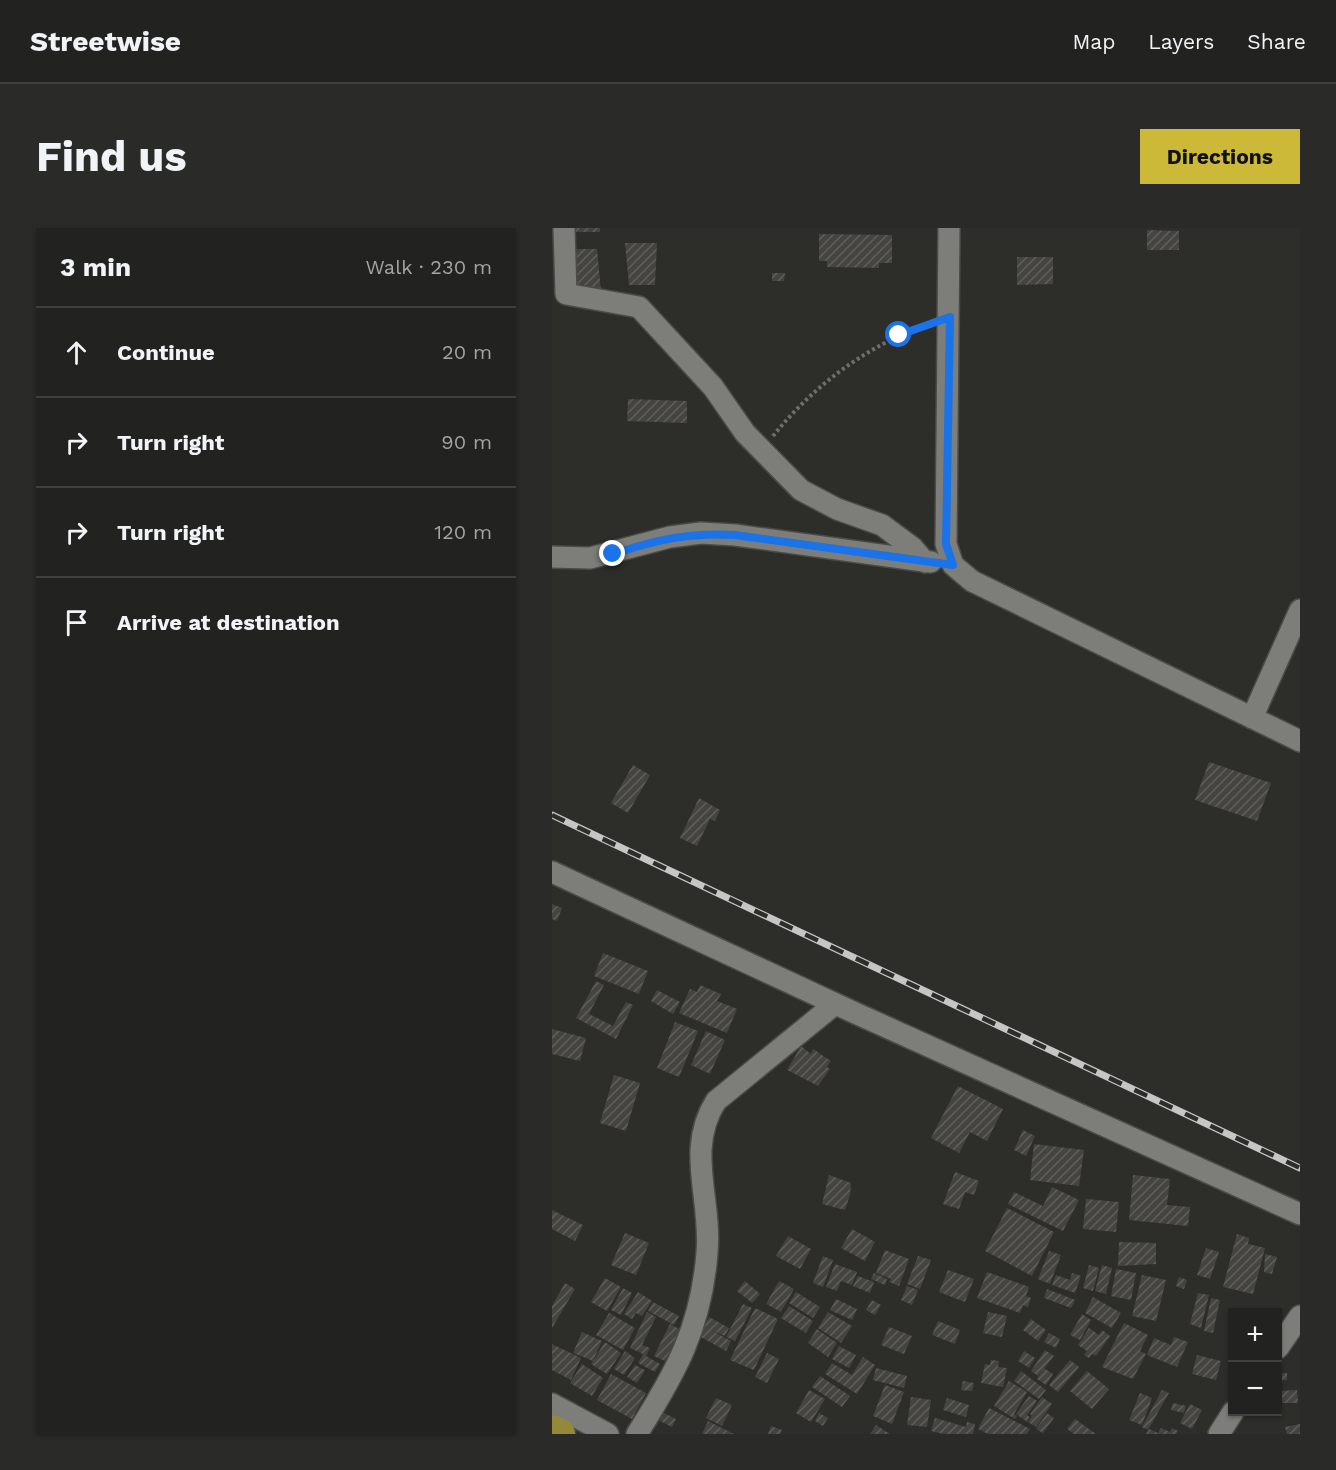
<!DOCTYPE html>
<meta charset="utf-8">
<style>
:root{--surface:#222220;--page:#2a2a29;--text:#f1f3f6;--muted:#a2a4a5;--line:#3f3f3e;--accent:#ccb938}
body{margin:0;font-family:"Work Sans",sans-serif;background:var(--page);color:var(--text)}
.controls{position:absolute;right:18px;bottom:18px;display:grid;overflow:hidden;border-radius:0px;box-shadow:0 2px 4px #0004}
.controls button{width:54px;height:54px;display:grid;place-items:center;padding:0;border:0;border-bottom:2px solid var(--line);background:var(--surface);color:var(--text);font:30px sans-serif}
.stop{position:absolute;width:18px;height:18px;margin:-14px;border:4px solid #1a73e8;border-radius:50%;background:#fff}
.stop.end{background:#1a73e8;border-color:#fff;box-shadow:0 2px 6px #0008}
.list{margin:0;padding:0;list-style:none}
h2{display:flex;justify-content:space-between;align-items:center;height:78px;margin:0;padding:0 24px;font-size:26px}
h2 small{font-size:20px;font-weight:400;color:var(--muted)}
.list li{display:grid;grid-template-columns:39px 1fr auto;gap:18px;align-items:center;box-sizing:border-box;height:90px;padding:0 24px;border-top:2px solid var(--line)}
.list b{display:block;font-size:22px;white-space:nowrap}
.list em{font-size:20px;font-style:normal;color:var(--muted)}
.icon{flex:none;width:33px;height:33px;fill:none;stroke:currentColor;stroke-width:2;stroke-linecap:round;stroke-linejoin:round}
.map{position:relative;flex:none;width:748px;height:1206px;overflow:hidden;border-radius:0px}
header{display:flex;align-items:center;gap:36px;box-sizing:border-box;height:84px;padding:0 30px;background:var(--surface);border-bottom:2px solid var(--line)}
header strong{font-size:28px}
nav{display:flex;gap:33px;margin-inline-start:auto;font-size:21px}
.intro{display:flex;align-items:center;justify-content:space-between;box-sizing:border-box;height:144px;padding:0 36px}
h1{margin:0;font-size:42px}
.button{padding:15px 27px;border-radius:0px;background:var(--accent);color:#111;font-size:21px;font-weight:700}
main{display:flex;gap:36px;padding:0 36px}
aside{flex:1;background:var(--surface);border-radius:0px;box-shadow:0 2px 4px #0004}
.map>svg:first-child{display:block}
.building{fill:url(#building-hatch)}
.lines{fill:none;stroke-linecap:round;stroke-linejoin:round}
.minor-casing{stroke:#4a4a47;stroke-width:24}
.highway-casing{stroke:#4a4a47;stroke-width:33}
.path{stroke:#6e6e6b;stroke-width:4;stroke-dasharray:3 3;stroke-linecap:butt}
.minor{stroke:#7d7d79;stroke-width:21}
.highway{stroke:#94883b;stroke-width:30}
.rail-casing{stroke:#c6c6c4;stroke-width:7}
.rail{stroke:#2d2d2a;stroke-width:4.5;stroke-dasharray:14;stroke-linecap:butt}
.route{stroke:#1a73e8;stroke-width:8}
</style>
<header>
<strong>Streetwise</strong>
<nav><a>Map</a><a>Layers</a><a>Share</a></nav>
</header>
<div class="intro"><h1>Find us</h1><a class="button">Directions</a></div>
<main>
<aside>
<h2>3 min<small>Walk · 230 m</small></h2>
<ul class="list">
<li><svg class="icon" aria-label="ahead" viewBox="0 0 24 24"><path d="M12 20V5M6 11l6-6 6 6"/></svg><div><b>Continue</b></div><em>20 m</em></li>
<li><svg class="icon" aria-label="right" viewBox="0 0 24 24"><path d="M7 20v-9h11M14 6l5 5-5 5"/></svg><div><b>Turn right</b></div><em>90 m</em></li>
<li><svg class="icon" aria-label="right" viewBox="0 0 24 24"><path d="M7 20v-9h11M14 6l5 5-5 5"/></svg><div><b>Turn right</b></div><em>120 m</em></li>
<li><svg class="icon" aria-label="arrive" viewBox="0 0 24 24"><path d="M6 21V4h12l-3 4 3 4H6"/></svg><div><b>Arrive at destination</b></div></li>
</ul>
</aside>
<div class="map">
<svg width="748" height="1206" viewBox="0 0 748 1206">
<defs>
<pattern id="building-hatch" width="6" height="6" patternUnits="userSpaceOnUse" patternTransform="scale(1.5)"><rect width="6" height="6" fill="#454441"/><path d="M-1 1l2-2M0 6l6-6M5 7l2-2" fill="none" stroke="#5f5f5c"/></pattern>
</defs>
<rect width="100%" height="100%" fill="#2d2d2a"/>
<path class="building" d="M16 0H48V4H16Z
M595 2 627 3V22H595Z
M267 6 340 7V35H327V40L275 39V33H267Z
M73 15H105L103 57H77Z
M19 21H45L49 63H17Z
M465 29H501V56L465 57Z
M220 45H233L232 53H220Z
M76 171 135 173V195L75 193Z
M657 534 719 555 705 593 643 572Z
M81 537 98 547 76 585 59 575Z
M147 570 168 582 163 593 158 591 145 618 128 610Z
M0 676 10 680 5 693 0 691Z
M51 725 96 743 87 766 42 748Z
M44 753 52 757 37 786 61 798 74 774 81 777 64 811 24 790Z
M148 757 169 766 165 773 185 781 175 805 127 785 138 761 145 764Z
M105 762 128 774 121 786 99 773Z
M123 794 146 803 127 849 105 840Z
M0 801 34 810 28 833 0 826Z
M154 803 173 812 158 846 139 837Z
M249 818 259 826 261 821 279 833 275 839 278 841 266 858 235 842Z
M62 847 88 855 74 903 48 895Z
M406 858 451 881 435 913 418 904 407 925 379 910Z
M471 902 483 908 474 928 462 922Z
M482 916 532 922 527 958 478 952Z
M403 944 427 953 422 967 413 964 407 981 391 976Z
M277 947 299 955 298 967 293 982 270 976Z
M581 947 618 951 615 977 638 979 636 998 577 992Z
M500 959 527 972 511 1003 456 976 462 964 491 978Z
M534 971 567 974 564 1004 531 1001Z
M455 980 502 1004 480 1048 433 1023Z
M0 982 31 997 23 1013 0 1001Z
M300 1001 323 1014 313 1033 289 1020Z
M73 1005 97 1015 84 1047 59 1037Z
M685 1006 697 1010 696 1016 713 1020 701 1066 671 1059Z
M236 1008 259 1021 248 1041 224 1028Z
M567 1014 604 1015V1036L566 1038Z
M654 1020 667 1024 658 1051 645 1047Z
M333 1022 357 1031 347 1058 337 1054 339 1051 324 1045Z
M497 1023 509 1027 498 1056 486 1051Z
M713 1026 725 1029 720 1046 712 1044Z
M271 1028 281 1032 271 1059 261 1055Z
M366 1028 379 1032 368 1061 355 1056Z
M283 1036 305 1044 300 1057 289 1053 285 1063 274 1059Z
M537 1037 547 1040 541 1063 531 1060Z
M550 1037 560 1040 554 1066 543 1063Z
M564 1041 584 1045 579 1072 559 1068Z
M396 1042 422 1051 413 1074 387 1064Z
M435 1044 477 1059 474 1068 479 1070 476 1079 471 1077 468 1085 425 1070Z
M322 1045 335 1051 333 1057 319 1051Z
M520 1045 529 1048 523 1065 500 1057 504 1047 518 1052Z
M590 1047 614 1052 604 1093 580 1088Z
M306 1048 322 1054 318 1065 301 1058Z
M627 1049 635 1052 632 1061 624 1058Z
M53 1050 69 1059 55 1083 39 1074Z
M193 1053 208 1066 200 1075 185 1063Z
M227 1053 242 1061 229 1084 214 1076Z
M13 1055 23 1061 0 1100V1078Z
M355 1058 366 1062 360 1077 349 1072Z
M71 1060 80 1065 69 1087 59 1082Z
M495 1061 523 1072 519 1080 492 1070Z
M86 1064 100 1073 90 1088 84 1085 80 1091 72 1086Z
M244 1064 268 1079 261 1090 237 1075Z
M646 1065 657 1067 649 1100 638 1096Z
M541 1069 569 1085 560 1100 533 1085Z
M659 1070 668 1072 661 1105 652 1103Z
M284 1071 305 1081 300 1092 278 1082Z
M320 1072 329 1077 323 1087 314 1082Z
M101 1074 127 1088 122 1097 96 1083Z
M191 1076 200 1080 183 1113 174 1109Z
M237 1078 261 1093 254 1105 229 1090Z
M203 1080 226 1091 202 1142 178 1132Z
M95 1084 104 1089 90 1117 98 1120 94 1128 108 1136 103 1144 86 1135 91 1126 78 1120Z
M276 1084 300 1098 289 1115 266 1100Z
M436 1084 455 1088 450 1109 431 1105Z
M57 1085 83 1100 71 1122 44 1107Z
M530 1086 539 1092 528 1112 518 1107Z
M157 1089 177 1100 173 1108 161 1103 179 1113 174 1123 147 1108Z
M479 1091 494 1102 486 1113 471 1102Z
M386 1093 408 1102 403 1116 380 1107Z
M572 1095 596 1107 588 1123 594 1126 581 1151 550 1139Z
M118 1096 129 1102 113 1133 102 1128Z
M337 1099 360 1108 352 1126 329 1117Z
M537 1100 547 1107 550 1102 558 1108 544 1128 540 1126 537 1130 532 1127 535 1123 526 1117Z
M265 1101 285 1115 276 1129 256 1115Z
M30 1104 50 1113 41 1133 21 1125Z
M497 1105 508 1111 504 1120 492 1114Z
M622 1109 636 1114 625 1139 595 1127 602 1110 619 1117Z
M53 1114 69 1125 55 1146 39 1136Z
M0 1116 29 1130 19 1152 0 1142Z
M287 1118 304 1127 297 1140 280 1131Z
M493 1122 502 1128 486 1148 479 1143Z
M73 1123 83 1130 72 1147 62 1141Z
M472 1123 483 1130 477 1140 466 1133Z
M215 1125 227 1131 215 1155 203 1149Z
M645 1127 669 1133 664 1152 640 1146Z
M311 1129 323 1137 305 1166 273 1146 280 1135 300 1147Z
M439 1132 447 1133 446 1139 455 1140 451 1159 429 1155 433 1136 438 1137Z
M518 1132 527 1139 506 1164 497 1157Z
M30 1136 51 1150 40 1168 18 1155Z
M83 1137 93 1142 85 1155 75 1149Z
M324 1140 355 1148 352 1160 321 1152Z
M492 1140 501 1146 494 1157 485 1151Z
M469 1143 494 1162 487 1171 462 1153Z
M535 1143 557 1161 540 1181 518 1163Z
M726 1145H735V1152L726 1153Z
M59 1146 94 1165 80 1191 45 1172Z
M268 1148 298 1168 290 1179 260 1159Z
M411 1153 422 1155 420 1163 409 1162Z
M457 1153 475 1164 462 1186 465 1188 463 1191 442 1178Z
M333 1157 352 1164 340 1196 321 1188Z
M257 1162 273 1171 259 1194 244 1185Z
M610 1162 617 1165 596 1202 590 1199Z
M745 1162 746 1175H726V1163Z
M588 1165 600 1170 590 1197 577 1192Z
M477 1168 485 1173 475 1187 478 1189 475 1194 464 1186Z
M359 1169 379 1172 375 1199 355 1197Z
M490 1169 500 1176 484 1199 476 1194 480 1188 478 1186Z
M164 1170 180 1177 170 1198 154 1190Z
M395 1170 417 1177 414 1189 391 1182Z
M621 1175 634 1178 632 1185 619 1182Z
M638 1176 650 1182 640 1201 628 1195Z
M437 1180 478 1201 475 1206H436L426 1201Z
M108 1183 124 1191 120 1199 104 1191Z
M267 1185 276 1190 271 1198 263 1193Z
M495 1185 502 1190 491 1205 484 1201Z
M383 1190 414 1199 415 1194 423 1196 421 1206H391L379 1203Z
M523 1191 544 1206H522L515 1201Z
M156 1193 182 1206H150Z
M748 1196V1206H735L733 1199Z
M324 1197 338 1206H318Z
M219 1198 230 1202 228 1206H216Z
M609 1200 618 1204 620 1200 626 1203 624 1206H594L597 1201 606 1205Z"/>
<g class="lines">
<g class="minor-casing">
<path id="minor" d="M12 0 14 66 87 79 161 159 193 205 249 262 285 281 330 297 361 320 373 334
M397 0 394 316 401 337 420 353 748 513
M0 329 38 330 118 309 149 305 183 307 379 334
M700 490 748 382
M0 644 301 784 748 986
M726 1120 748 1088
M0 1176 56 1206
M85 1206C124 1144 149 1100 155 1025 160 970 133 922 164 873L283 776
M667 1206 681 1184"/>
</g>
<g class="highway-casing">
<path id="highway" d="M0 1202 8 1206"/>
</g>
<path class="path" d="M221 208C263 156 316 117 379 95"/>
<use href="#minor" class="minor"/>
<use href="#highway" class="highway"/>
<g class="rail-casing">
<path id="rail" d="M0 587 748 940"/>
</g>
<use href="#rail" class="rail"/>
</g>
<g class="lines">
<path class="route" d="M61 326C104 312 137 304 183 307L401 337 394 316 398 89 347 107"/>
</g>
</svg>
<div class="controls">
<button>+</button>
<button>−</button>
</div>
<div class="stop" style="left:347px;top:107px"></div>
<div class="stop end" style="left:61px;top:326px"></div>
</div>
</main>
